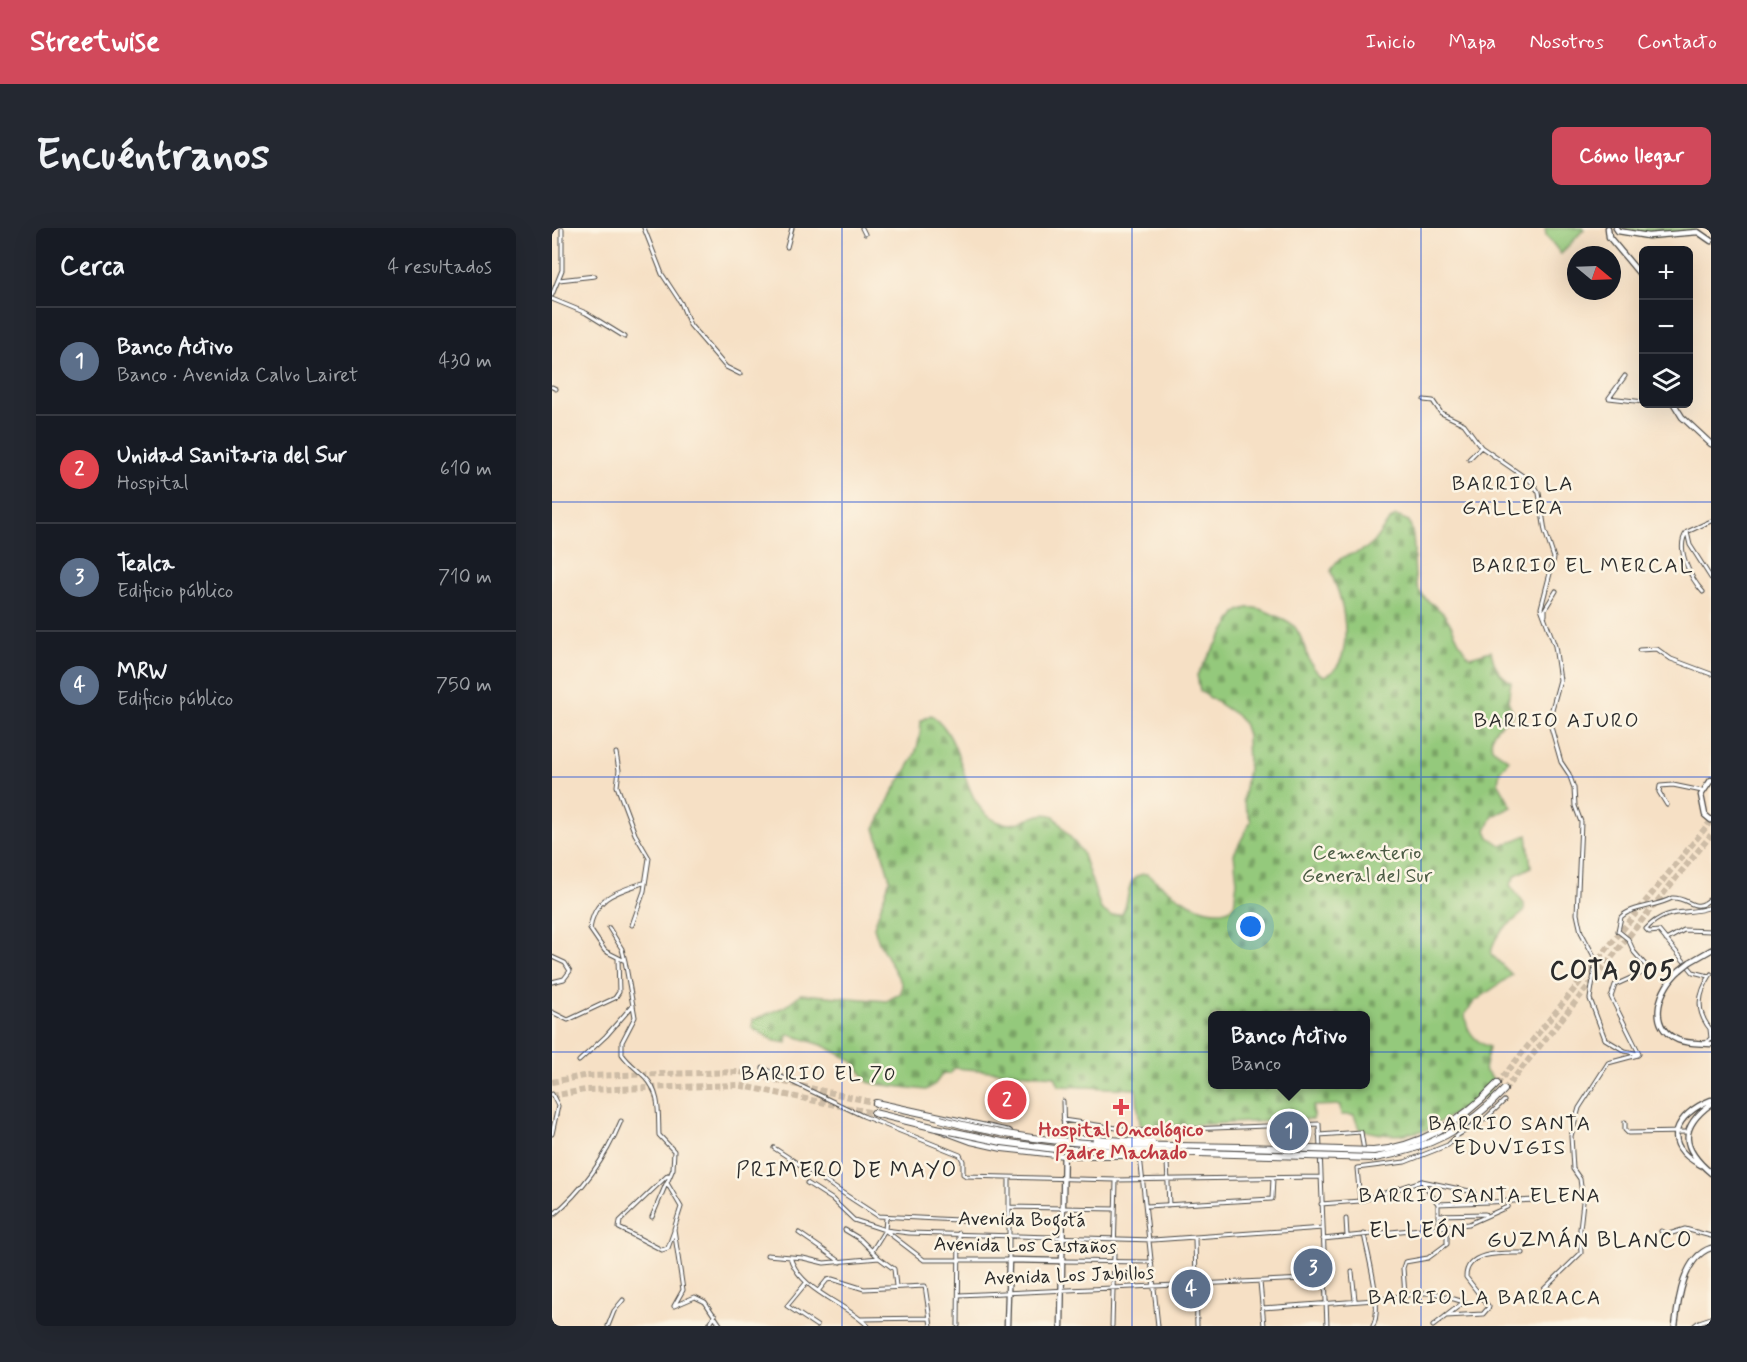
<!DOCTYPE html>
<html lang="es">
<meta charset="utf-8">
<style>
:root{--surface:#171b24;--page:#242831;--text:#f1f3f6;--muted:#9ea1a6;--line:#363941;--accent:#d1495b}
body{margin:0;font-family:Mynerve,sans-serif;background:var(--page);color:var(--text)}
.controls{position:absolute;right:18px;top:18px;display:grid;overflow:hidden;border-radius:9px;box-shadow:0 6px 24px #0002}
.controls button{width:54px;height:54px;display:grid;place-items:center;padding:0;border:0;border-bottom:2px solid var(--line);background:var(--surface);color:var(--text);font:30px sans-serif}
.compass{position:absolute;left:1015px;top:18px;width:54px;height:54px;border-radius:50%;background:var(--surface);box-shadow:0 6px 24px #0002;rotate:109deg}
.you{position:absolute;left:699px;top:699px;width:21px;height:21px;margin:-15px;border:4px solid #fff;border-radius:50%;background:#1a73e8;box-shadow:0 0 0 9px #1a73e833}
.badge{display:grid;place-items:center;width:39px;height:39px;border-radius:50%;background:var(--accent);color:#fff;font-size:20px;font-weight:700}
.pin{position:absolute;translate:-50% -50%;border:3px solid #fff;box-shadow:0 2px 6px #0006}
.popup{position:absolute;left:656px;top:783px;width:162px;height:78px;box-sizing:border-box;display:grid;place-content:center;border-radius:9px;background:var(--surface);filter:drop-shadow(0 2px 4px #0005);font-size:20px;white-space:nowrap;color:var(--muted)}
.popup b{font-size:22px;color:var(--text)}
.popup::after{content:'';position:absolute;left:50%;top:100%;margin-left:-12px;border:12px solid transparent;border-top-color:var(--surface)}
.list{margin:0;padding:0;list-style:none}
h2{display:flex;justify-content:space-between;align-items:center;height:78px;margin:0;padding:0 24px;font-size:26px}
h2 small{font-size:20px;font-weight:400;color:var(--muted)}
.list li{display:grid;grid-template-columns:39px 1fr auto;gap:18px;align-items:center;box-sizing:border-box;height:108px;padding:0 24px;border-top:2px solid var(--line)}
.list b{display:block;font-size:22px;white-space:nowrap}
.list p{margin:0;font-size:20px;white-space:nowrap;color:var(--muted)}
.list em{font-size:20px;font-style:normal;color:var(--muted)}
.icon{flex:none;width:33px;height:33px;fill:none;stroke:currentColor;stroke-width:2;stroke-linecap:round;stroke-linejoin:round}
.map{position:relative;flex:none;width:1159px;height:1098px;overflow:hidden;border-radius:9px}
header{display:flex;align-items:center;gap:36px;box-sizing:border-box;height:84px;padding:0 30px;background:var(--accent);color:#fff}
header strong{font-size:28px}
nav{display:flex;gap:33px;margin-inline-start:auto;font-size:21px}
.intro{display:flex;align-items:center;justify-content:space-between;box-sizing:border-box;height:144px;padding:0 36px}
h1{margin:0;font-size:42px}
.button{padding:15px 27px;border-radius:9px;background:var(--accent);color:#fff;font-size:21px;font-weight:700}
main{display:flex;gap:36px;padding:0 36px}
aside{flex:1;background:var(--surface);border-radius:9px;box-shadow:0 6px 24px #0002}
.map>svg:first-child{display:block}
.cemetery{fill:url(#cemetery-stones);stroke:#607a53;stroke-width:1.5;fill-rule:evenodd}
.park{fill:url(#park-tufts);stroke:#607a53;stroke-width:1.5}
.garden{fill:#94c97b;stroke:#607a53;stroke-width:1.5}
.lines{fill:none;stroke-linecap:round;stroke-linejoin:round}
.highway-tunnel{stroke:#cdbca6;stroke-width:6;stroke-dasharray:6 3;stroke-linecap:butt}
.street-casing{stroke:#494642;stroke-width:5}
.secondary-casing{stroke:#494642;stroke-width:7}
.highway-casing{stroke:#494642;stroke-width:8}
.street{stroke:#fff;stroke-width:3}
.secondary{stroke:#fff;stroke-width:4.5}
.highway{stroke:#fff;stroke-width:6}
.secondary-bridge-casing{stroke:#494642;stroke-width:7;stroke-linecap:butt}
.highway-bridge-casing{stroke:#494642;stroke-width:8;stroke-linecap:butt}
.secondary-bridge{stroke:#fff;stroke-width:4.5}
.highway-bridge{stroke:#fff;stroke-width:6}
.grid{fill:none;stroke:#1d4ed8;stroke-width:1.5;stroke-opacity:0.55}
.health-dot{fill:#e0444e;stroke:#fcf5e5;stroke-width:2}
.labels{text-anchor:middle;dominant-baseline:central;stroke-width:5;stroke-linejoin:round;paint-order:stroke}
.park-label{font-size:20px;fill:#4a5a43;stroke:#fcf5e5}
.health-label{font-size:20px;font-weight:bold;fill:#be3a42;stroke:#fcf5e5}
.street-label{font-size:20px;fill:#2b2b2b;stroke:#fcf5e5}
.neighbourhood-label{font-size:21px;letter-spacing:1.5px;fill:#2b2b2b;stroke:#fcf5e5}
.quarter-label{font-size:22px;letter-spacing:1.5px;fill:#2b2b2b;stroke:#fcf5e5}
.district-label{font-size:26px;font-weight:bold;letter-spacing:1.5px;fill:#2b2b2b;stroke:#fcf5e5}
</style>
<header>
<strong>Streetwise</strong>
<nav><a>Inicio</a><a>Mapa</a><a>Nosotros</a><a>Contacto</a></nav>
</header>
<div class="intro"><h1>Encuéntranos</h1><a class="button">Cómo llegar</a></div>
<main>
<aside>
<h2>Cerca<small>4 resultados</small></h2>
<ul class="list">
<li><span class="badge" style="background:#5c6f8a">1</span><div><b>Banco Activo</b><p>Banco · Avenida Calvo Lairet</p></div><em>430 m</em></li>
<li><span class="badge" style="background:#e0444e">2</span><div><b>Unidad Sanitaria del Sur</b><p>Hospital</p></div><em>610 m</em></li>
<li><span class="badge" style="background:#5c6f8a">3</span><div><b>Tealca</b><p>Edificio público</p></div><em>710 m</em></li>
<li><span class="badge" style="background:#5c6f8a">4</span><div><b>MRW</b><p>Edificio público</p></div><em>750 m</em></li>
</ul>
</aside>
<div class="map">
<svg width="1159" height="1098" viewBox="0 0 1159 1098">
<defs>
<pattern id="cemetery-stones" width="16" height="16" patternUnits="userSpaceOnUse" patternTransform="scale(1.5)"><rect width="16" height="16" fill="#94c97b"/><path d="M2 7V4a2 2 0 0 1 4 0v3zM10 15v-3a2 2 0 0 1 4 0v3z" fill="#79a365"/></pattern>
<pattern id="park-tufts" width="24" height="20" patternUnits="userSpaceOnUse" patternTransform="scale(1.5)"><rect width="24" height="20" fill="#94c97b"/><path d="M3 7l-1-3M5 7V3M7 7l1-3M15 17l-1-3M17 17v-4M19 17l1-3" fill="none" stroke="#79a365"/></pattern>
</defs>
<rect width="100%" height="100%" fill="#fcf5e5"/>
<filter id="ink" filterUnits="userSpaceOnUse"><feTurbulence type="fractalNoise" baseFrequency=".0167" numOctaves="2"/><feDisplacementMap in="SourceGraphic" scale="12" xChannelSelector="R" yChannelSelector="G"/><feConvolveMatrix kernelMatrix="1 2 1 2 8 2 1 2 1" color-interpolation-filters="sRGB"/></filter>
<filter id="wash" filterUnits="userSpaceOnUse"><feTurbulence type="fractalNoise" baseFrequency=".008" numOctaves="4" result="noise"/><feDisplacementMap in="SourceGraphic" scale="24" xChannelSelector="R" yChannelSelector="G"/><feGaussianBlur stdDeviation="1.35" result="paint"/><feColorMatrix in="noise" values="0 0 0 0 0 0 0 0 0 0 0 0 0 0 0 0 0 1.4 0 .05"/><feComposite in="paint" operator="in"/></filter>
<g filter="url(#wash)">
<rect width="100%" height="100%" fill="#f6e0c5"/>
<path class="cemetery" d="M844 288 857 293C865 313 860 334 864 354 868 373 884 375 894 389 903 401 907 420 918 429L939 423C942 438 946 446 959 454L956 473 962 486C950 496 936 502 940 520L957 532 948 543 946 554 960 579 941 588 934 602 937 609 950 618 975 607 979 639 964 647 958 657 972 676V684C956 698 942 704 939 726L960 747 922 774 913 786C914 803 922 813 937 819L932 842 943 853 935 867 884 896V899C853 908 838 910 807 901L802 887H789L788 877 761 878V891L594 899 588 896 584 861 507 858 503 848 402 840 398 846 391 845 383 856 374 862 324 856 316 854 304 836 295 830 270 817 236 806 235 815 223 813 200 800 201 792 232 779 249 766 335 773 349 765 350 756 327 715 322 699 338 651 323 600C330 588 335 574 342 562 358 535 368 526 369 493L379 487C415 510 407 576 444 593 469 604 482 580 502 588L530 624 549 681 559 688 570 686C579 673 572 645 595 646 616 662 656 696 682 678L685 653 682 626 699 593 691 573 696 540 695 507 691 495 684 487 648 463 645 447 684 385C696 377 705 379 718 385 727 390 735 391 742 398 756 414 752 439 772 448 800 439 794 392 788 370 786 360 781 353 779 343 787 324 802 329 816 319 828 310 831 295 844 288ZM660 788H813V856H660Z"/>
<path class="park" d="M1064 0H1141L1146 4 1096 8Z"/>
<path class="garden" d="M993 0H1031L1032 1 1009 26 994 7Z"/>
</g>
<g filter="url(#ink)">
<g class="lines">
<path class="highway-tunnel" d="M0 854 31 848 188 844 324 875
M945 856 1159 593
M952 862 1159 607
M0 868 33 862 186 857 322 885"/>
<g class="street-casing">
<path id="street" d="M92 0 110 46 129 75 138 97 174 139 188 146
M310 0 313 6
M235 19 240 0
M7 52 43 48
M0 67 10 42V1
M0 71 34 85 73 109
M1073 148 1057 170 1092 174
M0 159 4 161
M872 172 881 173 889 185 912 196 929 219 981 255 987 265 993 303 1002 330 989 380 1003 418 1008 452 997 492 1009 534 1017 546 1022 560 1023 578 1029 594 1025 686 1029 704 1044 732 1038 771 1053 811 1073 823 1087 826
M917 231 929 219
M1135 304 1138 317 1159 350
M1151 364C1140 352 1122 320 1135 304L1159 293
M993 387V381L1004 363
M1087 422 1105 421 1119 431 1159 446
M64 525 67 542 65 558 83 606 97 630 92 663 80 697
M1115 577 1107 564 1108 558 1121 557 1150 563
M91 655C64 664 42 669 38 701L53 723 73 733 83 789 70 814V826C76 835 85 841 93 849 109 865 106 887 107 907L122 923 121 941 115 955 129 979 122 1001 131 1062 122 1078 143 1069 153 1074 169 1098
M57 700 70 721 73 733
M1114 712 1132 702 1159 703
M0 729 13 735 18 743 12 751 0 754
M1159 746C1146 766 1143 783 1159 802
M1157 748 1141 744 1107 703 1097 704 1094 701C1115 678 1136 688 1159 679
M0 784 16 792 63 770 67 764 66 730
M1154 815 1159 810 1158 801
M1087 825 1059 769 1063 757 1092 744 1095 739 1082 724 1076 711 1066 703 1069 689C1080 678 1104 679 1120 670 1138 669 1142 687 1159 670
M27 833 54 808 81 777
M211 840 311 888 408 927 411 933V946L414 948 564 952 769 949
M0 866 6 878 0 906
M511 873 512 911
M511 892 585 903 767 896 775 1098
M1073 894V902L1076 905 1135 904
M767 907 809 904 812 923
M222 920 326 988 426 993
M588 928 606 1098
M615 934 617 977
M116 947 68 993 67 1000 110 1022 116 1020 122 1003
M870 953 886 976V1000
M255 955 280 971 302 992 333 1002 357 1005 601 1012 771 1000
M808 973 805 940 853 934 896 917 906 907 933 891 952 873
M769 976 808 973 870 953 922 964
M886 976 986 972
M594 978 720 971 721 950
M457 979 563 981
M886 987 933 986
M0 988C30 963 54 929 69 893
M100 989 114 956
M794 991 795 1008
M293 1002 308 1011 327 1030
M334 1003 372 1032H457V950
M1109 1003 1117 1006 1133 1001 1159 1008
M247 1005 289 1034
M812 1006C816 1028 831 1079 821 1098
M643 1010 645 1098
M771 1011 917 996 955 979 957 973
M320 1023 333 1002 334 990
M215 1027 251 1030 272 1035 327 1030 342 1041 344 1058
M238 1029C248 1063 292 1074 316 1098
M510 1033 600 1034
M800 1044 803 1072
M708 1054 712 1098
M254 1055 235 1078 265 1098
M992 1061 1029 1025 1028 1001 1031 974 1028 951 1021 941 1019 908 1027 880 1056 835 1086 827
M267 1062 275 1052 280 1051 312 1061 373 1058 379 1098
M407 1067 773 1050
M853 1067 851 1040 853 1034 876 1030 895 1016V998
M710 1080 823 1072 869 1065H882L912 1074 881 1098
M894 1088 931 1086 937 1079 914 1049C914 1022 953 1025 971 1025
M309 1091 378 1090
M56 1098 62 1083 71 1072
M156 1098 163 1087
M406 1098 407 1005
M560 1098 564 953
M1142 1098 1147 1094 1159 1090"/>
</g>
<g class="secondary-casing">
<path id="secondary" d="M1056 0 1057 9 1092 51
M1064 0 1066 3 1096 8 1146 4 1159 13
M1122 176 1130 189 1159 216
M1159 552 1149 567 1153 587 1159 592
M1138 734 1159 722
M1128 742C1108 759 1093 798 1126 812 1136 816 1148 815 1159 816
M1159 876C1126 900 1130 921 1159 945
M1149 937C1107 916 1124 886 1159 872
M455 1098 457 1032 510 1033
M509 1098 512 911
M1123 1098C1126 1073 1131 1029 1159 1020"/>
</g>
<g class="highway-casing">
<path id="highway" d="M324 875 457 904
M322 885 384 900 419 913 450 920 512 927H544
M518 911H544
M625 918 691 919
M821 923C870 919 912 891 945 856
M823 930C875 921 916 901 952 862"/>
</g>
<use href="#street" class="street"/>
<use href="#secondary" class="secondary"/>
<use href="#highway" class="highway"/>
<g class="secondary-bridge-casing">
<path id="secondary-bridge" d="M1128 742 1138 734"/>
</g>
<g class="highway-bridge-casing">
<path id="highway-bridge" d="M388 891C468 914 542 917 625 918
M384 900 450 914 503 921 823 930
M544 911 600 915
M691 919 821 923
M544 927H591"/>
</g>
<use href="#secondary-bridge" class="secondary-bridge"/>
<use href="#highway-bridge" class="highway-bridge"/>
</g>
</g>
<path class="grid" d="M290 0V1098M580 0V1098M869 0V1098M0 274H1159M0 549H1159M0 824H1159"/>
<path class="health-dot" d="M566 870h6v6h6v6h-6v6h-6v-6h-6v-6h6z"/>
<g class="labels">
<g class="park-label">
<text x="815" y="625">Cementerio<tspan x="815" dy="23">General del Sur</tspan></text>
</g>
<g class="health-label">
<text x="569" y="902">Hospital Oncológico<tspan x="569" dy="23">Padre Machado</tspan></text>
</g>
<g class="street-label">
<text transform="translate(470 992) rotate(1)">Avenida Bogotá</text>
<text transform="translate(473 1018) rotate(1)">Avenida Los Castaños</text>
<text transform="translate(517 1048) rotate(-2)">Avenida Los Jabillos</text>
</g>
<g class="neighbourhood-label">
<text x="961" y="256">BARRIO LA<tspan x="961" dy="24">GALLERA</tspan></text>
<text x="1031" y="338">BARRIO EL MERCAL</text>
<text x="1005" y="493">BARRIO AJURO</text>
<text x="267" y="846">BARRIO EL 70</text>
<text x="958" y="896">BARRIO SANTA<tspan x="958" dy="24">EDUVIGIS</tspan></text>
<text x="928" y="968">BARRIO SANTA ELENA</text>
<text x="933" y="1070">BARRIO LA BARRACA</text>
</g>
<g class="quarter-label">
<text x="295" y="943">PRIMERO DE MAYO</text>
<text x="866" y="1003">EL LEÓN</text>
<text x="1038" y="1013">GUZMÁN BLANCO</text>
</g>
<g class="district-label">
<text x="1061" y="744">COTA 905</text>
</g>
</g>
</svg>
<div class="controls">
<button>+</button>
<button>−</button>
<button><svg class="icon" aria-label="layers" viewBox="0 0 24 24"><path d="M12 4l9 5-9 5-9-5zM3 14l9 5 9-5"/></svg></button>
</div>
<svg class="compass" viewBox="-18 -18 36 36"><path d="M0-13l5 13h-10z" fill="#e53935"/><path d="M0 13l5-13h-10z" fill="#9ea1a6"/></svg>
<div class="you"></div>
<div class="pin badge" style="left:737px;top:903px;background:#5c6f8a">1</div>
<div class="popup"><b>Banco Activo</b>Banco</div>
<div class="pin badge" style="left:455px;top:872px;background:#e0444e">2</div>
<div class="pin badge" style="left:761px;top:1040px;background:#5c6f8a">3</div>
<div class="pin badge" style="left:639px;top:1061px;background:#5c6f8a">4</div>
</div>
</main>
